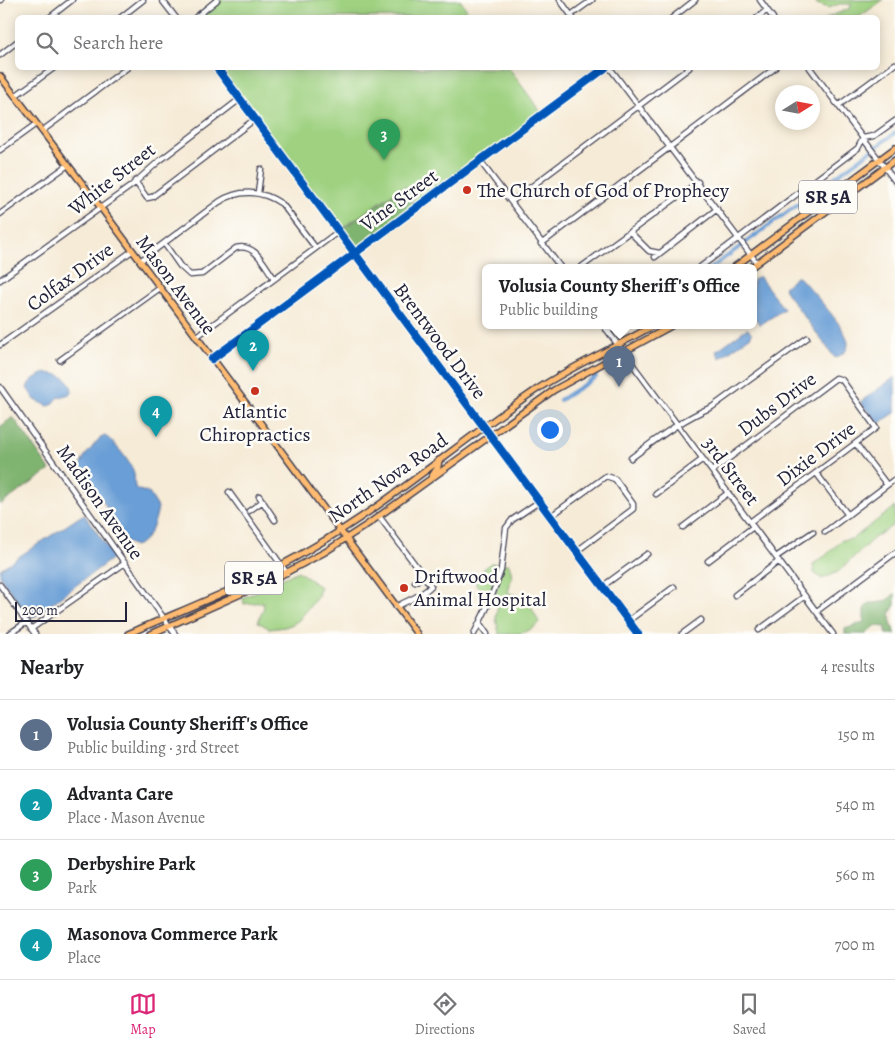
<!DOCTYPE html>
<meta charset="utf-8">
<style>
:root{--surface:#fff;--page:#f6f6f6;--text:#202124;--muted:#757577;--line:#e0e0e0;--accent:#db2777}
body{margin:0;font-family:Alegreya,serif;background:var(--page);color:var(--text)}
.compass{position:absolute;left:775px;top:85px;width:45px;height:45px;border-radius:50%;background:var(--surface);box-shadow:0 2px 12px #0003;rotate:79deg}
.scale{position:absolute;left:15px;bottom:12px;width:112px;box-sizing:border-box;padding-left:5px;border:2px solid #22223b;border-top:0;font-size:14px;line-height:18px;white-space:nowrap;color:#22223b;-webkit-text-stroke:4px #fdfcf7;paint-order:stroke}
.you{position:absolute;left:549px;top:429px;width:18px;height:18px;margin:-12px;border:4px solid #fff;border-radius:50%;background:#1a73e8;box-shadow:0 0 0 8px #1a73e833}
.badge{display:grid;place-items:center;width:32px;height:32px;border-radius:50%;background:var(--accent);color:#fff;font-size:16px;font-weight:700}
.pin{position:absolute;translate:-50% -41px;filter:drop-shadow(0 1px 2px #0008)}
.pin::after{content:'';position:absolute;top:26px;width:18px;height:15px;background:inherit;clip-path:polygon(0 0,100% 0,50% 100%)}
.popup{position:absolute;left:482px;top:264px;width:275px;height:65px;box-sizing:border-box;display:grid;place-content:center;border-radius:8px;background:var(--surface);filter:drop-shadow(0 1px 4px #0005);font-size:16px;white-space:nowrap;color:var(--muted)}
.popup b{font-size:19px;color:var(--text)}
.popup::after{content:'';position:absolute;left:50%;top:100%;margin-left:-10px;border:10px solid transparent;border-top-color:var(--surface)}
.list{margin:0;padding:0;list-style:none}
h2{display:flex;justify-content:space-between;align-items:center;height:65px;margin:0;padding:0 20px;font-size:21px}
h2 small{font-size:16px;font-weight:400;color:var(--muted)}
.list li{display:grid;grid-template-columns:32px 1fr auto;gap:15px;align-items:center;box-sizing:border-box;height:70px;padding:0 20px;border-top:1px solid var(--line)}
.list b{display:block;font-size:19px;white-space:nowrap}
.list p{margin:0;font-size:16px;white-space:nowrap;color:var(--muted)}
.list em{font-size:16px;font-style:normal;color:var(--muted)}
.icon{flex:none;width:28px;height:28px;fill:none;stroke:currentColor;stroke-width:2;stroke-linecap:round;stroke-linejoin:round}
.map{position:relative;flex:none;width:895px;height:634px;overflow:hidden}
.search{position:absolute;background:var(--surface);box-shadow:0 2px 12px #0003;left:15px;right:15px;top:15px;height:55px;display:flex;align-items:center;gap:12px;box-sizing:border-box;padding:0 18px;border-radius:8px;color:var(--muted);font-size:19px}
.sheet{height:345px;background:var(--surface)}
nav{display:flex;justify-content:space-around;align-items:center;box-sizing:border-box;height:70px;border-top:1px solid var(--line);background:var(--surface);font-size:14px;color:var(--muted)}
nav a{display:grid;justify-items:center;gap:2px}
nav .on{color:var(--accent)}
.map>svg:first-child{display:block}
.green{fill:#9fd181;stroke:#607a5e}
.forest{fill:#7fb36f;stroke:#506a55}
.water{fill:#699ed6;stroke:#466088}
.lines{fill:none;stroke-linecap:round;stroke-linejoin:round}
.canal{stroke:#699ed6;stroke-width:4}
.minor-casing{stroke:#424052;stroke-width:7}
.major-casing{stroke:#424052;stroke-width:8}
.minor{stroke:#fff;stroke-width:4.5}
.major{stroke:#febb71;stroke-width:5}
.cycleway-casing{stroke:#fdfcf7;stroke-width:11}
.cycleway{stroke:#0057b8;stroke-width:8}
.poi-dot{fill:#c8321e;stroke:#fdfcf7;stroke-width:2}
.labels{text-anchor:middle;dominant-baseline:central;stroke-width:5;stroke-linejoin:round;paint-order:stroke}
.shield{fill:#fdfcf7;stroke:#646373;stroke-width:1}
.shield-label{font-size:19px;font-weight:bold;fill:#22223b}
.street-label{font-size:20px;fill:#22223b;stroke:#fdfcf7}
.poi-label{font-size:20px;fill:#22223b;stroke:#fdfcf7;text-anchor:start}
</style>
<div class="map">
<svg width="895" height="634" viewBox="0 0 895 634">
<rect width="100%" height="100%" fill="#fdfcf7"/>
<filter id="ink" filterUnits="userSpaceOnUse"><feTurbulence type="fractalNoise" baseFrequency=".02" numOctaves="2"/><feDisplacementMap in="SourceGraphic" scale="10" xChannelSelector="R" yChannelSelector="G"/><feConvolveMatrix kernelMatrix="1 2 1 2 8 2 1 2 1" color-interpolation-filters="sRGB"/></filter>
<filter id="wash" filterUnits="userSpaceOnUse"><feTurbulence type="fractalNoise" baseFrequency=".0096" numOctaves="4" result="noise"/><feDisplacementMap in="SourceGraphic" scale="20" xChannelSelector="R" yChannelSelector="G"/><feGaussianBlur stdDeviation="1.12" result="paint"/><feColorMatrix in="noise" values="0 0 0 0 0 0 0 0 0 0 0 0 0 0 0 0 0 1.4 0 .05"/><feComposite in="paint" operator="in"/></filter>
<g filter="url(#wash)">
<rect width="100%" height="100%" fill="#f6ebd7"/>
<path class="green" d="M217 0H460L472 17 195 18Z
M815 0H883L859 17 826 18 849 9 852 4H839L829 8 817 4Z
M217 68H509L543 115 417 207 404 186 339 230Z
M895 507V524L874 538 838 572 822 579 814 573 813 564 825 556 842 540 852 539Z
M491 563 499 564 491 593 485 591 476 585 475 576Z
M503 564H509L512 575 508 593 526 597 539 622C530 634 516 634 499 634L496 618 498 602 495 594Z
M298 571 320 587 318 596 299 620 293 624 285 627 270 629 258 622 264 607 263 602 244 604 243 598Z"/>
<path class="forest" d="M403 188 415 207 356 250 341 230Z
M13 417 50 470 0 505V427Z
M895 593V605L890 613 891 623 895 634H886V627L875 626 866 634H845V629L864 622V609L869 603C881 603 887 602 895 593Z"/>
<path class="water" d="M759 276 784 309 760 325 753 315V280Z
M796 277H799L802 280C812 292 849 330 848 344 848 352 841 355 835 358L786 292 784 287Z
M746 329H748L752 333 751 336 720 358 716 351Z
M47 373C60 374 72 378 72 393L58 398 52 405 48 406 35 400 27 388C29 380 38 375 47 373Z
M895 377V413L878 424 860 402Z
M105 436C113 440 130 462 133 470 136 476 133 483 136 489L149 493 158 507C156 521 149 543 134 546 117 539 112 517 104 503 101 496 94 496 89 491 76 479 77 464 89 451 95 445 96 439 105 436Z
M84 514 114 557 34 617 25 612 0 576V569Z"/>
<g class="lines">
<path class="canal" d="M711 268 895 133
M560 400 596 377"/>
</g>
</g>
<g filter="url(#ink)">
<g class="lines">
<g class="minor-casing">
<path id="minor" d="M0 0H1
M162 0 176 18
M560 0 573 18
M760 0 773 18
M571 15 592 0
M49 18 72 0
M120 18 143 0
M195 18 217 0
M672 18 695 0
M757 18 767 10
M0 55 18 41
M217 68 638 634
M610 68 757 263
M810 68 895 181
M15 96 54 68
M839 105 895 64
M42 131 127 68
M863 138 874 136 895 121
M0 150 36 124
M480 161 561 268
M135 181 147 198 152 197 255 119
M258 193 261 169
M511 202 689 68
M0 214 68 165
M630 232 649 251 659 253
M164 243 180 266 190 275 202 274 236 248C256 243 264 265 274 278
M541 244 775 68
M655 257 717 209
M140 261 219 202C239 189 262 190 282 204L315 247
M580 268 698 182
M699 268 858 148 863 138
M0 280 131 186 158 162 240 99
M604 326 833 634
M606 329H613L619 326
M196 337 339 231
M0 345 132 251
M212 359 605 68
M60 360 160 288
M0 387 175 634
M856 444 887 485
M631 458C657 439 682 419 712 407L807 338
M712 471 836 378 842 380 876 428 750 522
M817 474 848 515
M229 492 287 573
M656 494 703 459
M259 496 275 520
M249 511 263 501
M379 516 431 586C422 596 408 600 396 607
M551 516 606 476 615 479 633 504V509L577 551
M683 527 728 493
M825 532 895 479
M776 557 813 532
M708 561 753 527
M415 582 423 575
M0 585 35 634
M603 586 647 554
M735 595 779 561
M817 611 895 553
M628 621 674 587
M480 624 487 634
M31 629 125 563
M759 630 805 596
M9 634 27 622
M474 634 490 601 501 570 506 528 512 520 540 501
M682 634 701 620"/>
</g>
<g class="major-casing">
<path id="major" d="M0 76 101 208 417 634
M733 268 895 148
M750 268 895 160
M432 476 438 467 439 460
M128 634C189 607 253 583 310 549 389 504 458 443 533 392 571 366 613 349 652 326
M151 634 272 580 325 552 368 524 554 390 671 326"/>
</g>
<use href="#minor" class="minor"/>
<use href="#major" class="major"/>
<g class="cycleway-casing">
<path id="cycleway" d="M217 68 638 634
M212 359 605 68"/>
</g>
<use href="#cycleway" class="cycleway"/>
</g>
</g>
<g class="poi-dot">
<circle cx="467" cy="190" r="5"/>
<circle cx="255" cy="391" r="5"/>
<circle cx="404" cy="588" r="5"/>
</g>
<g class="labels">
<g class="shield">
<rect x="799" y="180.5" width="58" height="33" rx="4"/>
<rect x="225" y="561.5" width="58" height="33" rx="4"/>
</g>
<g class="shield-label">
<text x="828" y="197">SR 5A</text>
<text x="254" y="578">SR 5A</text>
</g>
<g class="street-label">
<text transform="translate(112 179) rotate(-38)">White Street</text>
<text transform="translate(399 200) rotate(-36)">Vine Street</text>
<text transform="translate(70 277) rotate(-36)">Colfax Drive</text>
<text transform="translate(176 285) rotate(53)">Mason Avenue</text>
<text transform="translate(440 341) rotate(53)">Brentwood Drive</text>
<text transform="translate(777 404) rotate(-37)">Dubs Drive</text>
<text transform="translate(816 454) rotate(-37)">Dixie Drive</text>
<text transform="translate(731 471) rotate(53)">3rd Street</text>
<text transform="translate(388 478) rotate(-35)">North Nova Road</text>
<text transform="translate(100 502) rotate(55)">Madison Avenue</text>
</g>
<g class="poi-label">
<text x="477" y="190">The Church of God of Prophecy</text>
<text x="255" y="411" text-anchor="middle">Atlantic<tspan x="255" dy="23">Chiropractics</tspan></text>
<text x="414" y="576">Driftwood<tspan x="414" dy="23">Animal Hospital</tspan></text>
</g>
</g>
</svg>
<svg class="compass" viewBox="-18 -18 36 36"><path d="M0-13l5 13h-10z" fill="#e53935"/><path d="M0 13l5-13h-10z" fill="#757577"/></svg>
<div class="scale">200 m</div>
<div class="you"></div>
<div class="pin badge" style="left:619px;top:387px;background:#5c6f8a">1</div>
<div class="popup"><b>Volusia County Sheriff's Office</b>Public building</div>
<div class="pin badge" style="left:253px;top:371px;background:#0f9aa8">2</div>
<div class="pin badge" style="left:384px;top:160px;background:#2e9e5b">3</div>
<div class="pin badge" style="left:156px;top:437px;background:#0f9aa8">4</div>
<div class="search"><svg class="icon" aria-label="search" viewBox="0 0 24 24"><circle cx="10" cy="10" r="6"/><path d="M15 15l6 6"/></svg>Search here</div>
</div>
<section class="sheet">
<h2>Nearby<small>4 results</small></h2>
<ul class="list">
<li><span class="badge" style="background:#5c6f8a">1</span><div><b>Volusia County Sheriff's Office</b><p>Public building · 3rd Street</p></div><em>150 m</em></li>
<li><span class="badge" style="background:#0f9aa8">2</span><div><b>Advanta Care</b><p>Place · Mason Avenue</p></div><em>540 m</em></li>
<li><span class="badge" style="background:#2e9e5b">3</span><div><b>Derbyshire Park</b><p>Park</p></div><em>560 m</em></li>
<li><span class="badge" style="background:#0f9aa8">4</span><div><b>Masonova Commerce Park</b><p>Place</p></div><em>700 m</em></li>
</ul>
</section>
<nav>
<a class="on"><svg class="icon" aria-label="map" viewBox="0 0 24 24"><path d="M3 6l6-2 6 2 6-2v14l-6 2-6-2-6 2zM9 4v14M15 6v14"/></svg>Map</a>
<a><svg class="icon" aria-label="directions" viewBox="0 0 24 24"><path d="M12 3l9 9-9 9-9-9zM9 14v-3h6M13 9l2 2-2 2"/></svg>Directions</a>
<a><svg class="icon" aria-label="saved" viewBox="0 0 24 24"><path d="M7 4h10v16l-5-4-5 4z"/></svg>Saved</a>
</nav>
